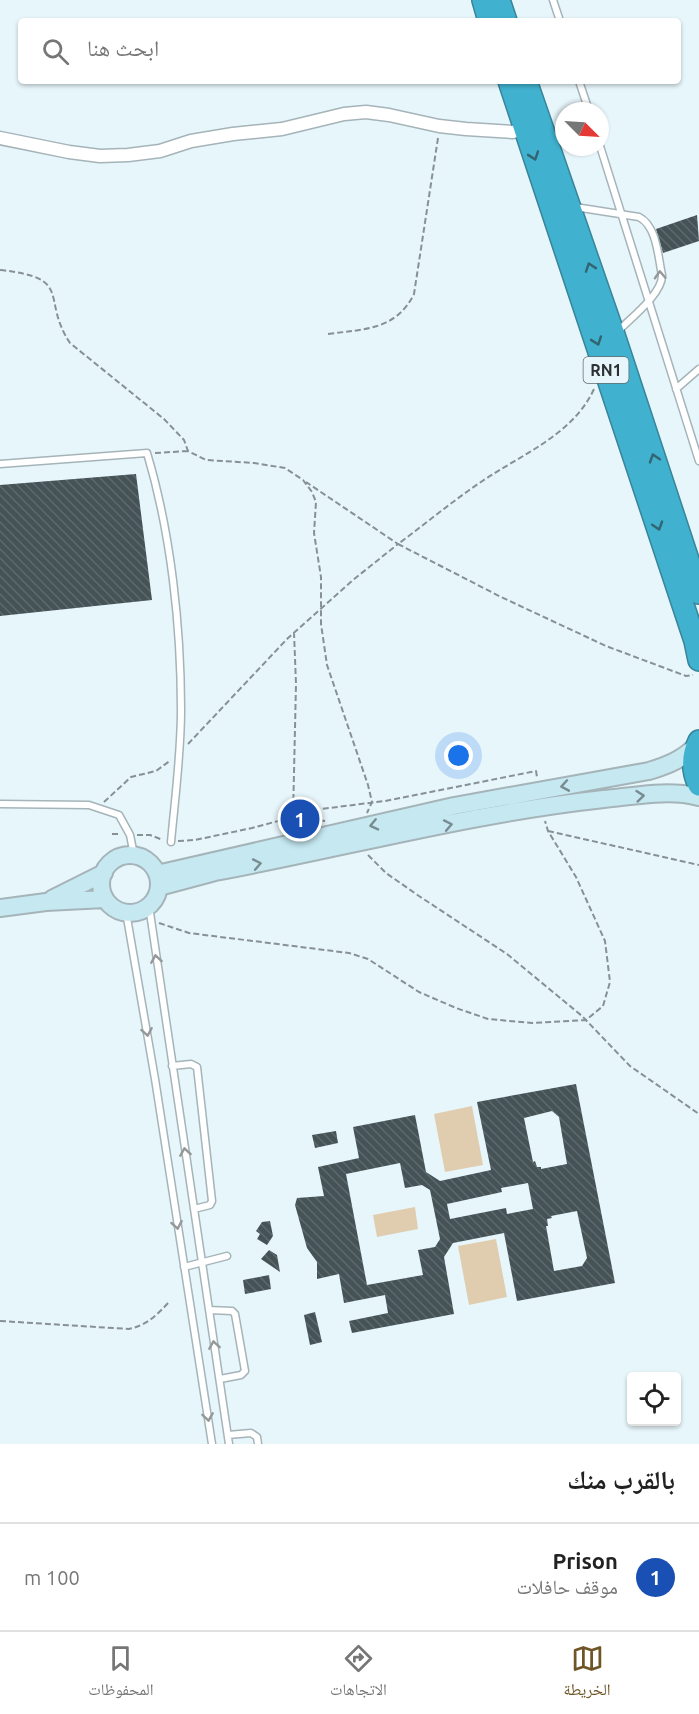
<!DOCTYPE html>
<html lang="ar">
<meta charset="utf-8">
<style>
:root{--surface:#fff;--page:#f2f2f2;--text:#222;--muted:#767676;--line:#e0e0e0;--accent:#6f5426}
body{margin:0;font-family:Ubuntu,"Noto Naskh Arabic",sans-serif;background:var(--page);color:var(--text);direction:rtl}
.controls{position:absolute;right:18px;bottom:18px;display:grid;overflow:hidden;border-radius:6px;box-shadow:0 2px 4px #0004}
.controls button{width:54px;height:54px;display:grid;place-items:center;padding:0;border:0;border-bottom:2px solid var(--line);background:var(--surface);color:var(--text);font:30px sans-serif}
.compass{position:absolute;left:555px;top:102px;width:54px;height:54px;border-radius:50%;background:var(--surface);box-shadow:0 2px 4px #0004;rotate:114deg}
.you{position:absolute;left:459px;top:756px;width:21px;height:21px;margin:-15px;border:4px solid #fff;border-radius:50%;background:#1a73e8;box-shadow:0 0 0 9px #1a73e833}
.badge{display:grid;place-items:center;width:39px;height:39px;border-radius:50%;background:var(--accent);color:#fff;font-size:20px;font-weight:700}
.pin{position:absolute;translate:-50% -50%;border:3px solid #fff;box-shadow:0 2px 6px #0006}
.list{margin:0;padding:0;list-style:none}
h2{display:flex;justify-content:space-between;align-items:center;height:78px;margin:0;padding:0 24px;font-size:26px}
h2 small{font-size:20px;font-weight:400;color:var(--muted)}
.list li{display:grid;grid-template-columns:39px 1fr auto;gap:18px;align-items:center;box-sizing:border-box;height:108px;padding:0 24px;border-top:2px solid var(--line)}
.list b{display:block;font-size:22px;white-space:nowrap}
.list p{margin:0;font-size:20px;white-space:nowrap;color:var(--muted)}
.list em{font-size:20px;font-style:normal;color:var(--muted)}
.icon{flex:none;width:33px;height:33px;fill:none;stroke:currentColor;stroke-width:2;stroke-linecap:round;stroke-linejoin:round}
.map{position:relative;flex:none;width:699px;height:1444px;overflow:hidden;direction:ltr}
.search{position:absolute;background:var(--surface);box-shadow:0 2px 4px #0004;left:18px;right:18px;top:18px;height:66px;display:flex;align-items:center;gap:15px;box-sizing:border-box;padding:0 21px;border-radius:6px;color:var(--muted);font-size:22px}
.sheet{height:186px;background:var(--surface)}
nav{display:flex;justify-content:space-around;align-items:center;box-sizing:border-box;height:84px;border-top:2px solid var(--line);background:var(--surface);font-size:16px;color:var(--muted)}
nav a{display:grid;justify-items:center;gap:3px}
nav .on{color:var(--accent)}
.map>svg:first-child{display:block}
.grass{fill:#e0cdaf}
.building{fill:url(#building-back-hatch);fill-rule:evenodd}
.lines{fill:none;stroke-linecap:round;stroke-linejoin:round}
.lane-casing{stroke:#a5b4b9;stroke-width:9}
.street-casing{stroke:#a5b4b9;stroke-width:15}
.secondary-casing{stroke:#a5b4b9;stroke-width:20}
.highway-casing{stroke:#398498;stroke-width:24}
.path{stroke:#879195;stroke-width:2;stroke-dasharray:6 3;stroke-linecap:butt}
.lane{stroke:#fff;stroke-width:6}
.street{stroke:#fff;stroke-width:12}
.secondary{stroke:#c6e8f1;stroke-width:16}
.highway{stroke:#40b1cf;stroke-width:21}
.oneway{stroke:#336471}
.oneway2{stroke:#959899}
.oneway3{stroke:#788c92}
.labels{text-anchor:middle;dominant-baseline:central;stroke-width:6;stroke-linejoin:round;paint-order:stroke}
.shield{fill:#e7f6fb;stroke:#636c6f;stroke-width:1.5}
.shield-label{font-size:16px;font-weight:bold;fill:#2b3133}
</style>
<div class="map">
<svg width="699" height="1444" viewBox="0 0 699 1444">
<defs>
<pattern id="building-back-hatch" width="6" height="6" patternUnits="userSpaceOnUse" patternTransform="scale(1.5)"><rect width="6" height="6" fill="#455357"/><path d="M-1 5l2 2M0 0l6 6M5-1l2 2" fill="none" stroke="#5d696c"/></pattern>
</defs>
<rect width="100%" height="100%" fill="#e7f6fb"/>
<path class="grass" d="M472 1106 483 1165 445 1172 434 1114Z
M415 1207 418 1229 377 1237 373 1215Z
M496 1239 507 1297 469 1305 458 1246Z"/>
<path class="building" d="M697 215 699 241 663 253 656 229Z
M136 474 152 600 0 616V485Z
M576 1084 615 1283 517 1301 504 1233 453 1243 444 1257 454 1314 352 1333 349 1321 388 1313 385 1295 344 1303 339 1274 317 1279V1262L307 1248 295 1205 297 1198 324 1196 318 1167 359 1158 353 1127 415 1115 426 1172 440 1181 491 1170 477 1102ZM552 1111 559 1117 567 1164 541 1169V1167H537L535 1161 533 1162 524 1118ZM400 1163 405 1188 422 1185 430 1190 440 1239 435 1247 418 1250 423 1275 367 1285 346 1174ZM528 1183 533 1209 507 1214 506 1208 450 1219 447 1204 502 1192 501 1188ZM577 1211 587 1258 582 1266 554 1271 546 1226H548L547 1219 552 1218 551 1216Z
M336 1131 338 1143 315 1148 312 1135Z
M270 1221 273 1236 267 1245 257 1239 260 1234 256 1231 262 1222Z
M269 1250 277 1255 280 1272 261 1259Z
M269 1275 271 1289 245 1294 243 1280Z
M315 1312 322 1342 310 1345 304 1315Z"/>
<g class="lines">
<g class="lane-casing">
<path id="lane" d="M553 0 560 21
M579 81 589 111
M600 146 699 461
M575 207 639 217C657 226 658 257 662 275 663 293 631 318 618 331
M676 389 699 369
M0 464 147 453C171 533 181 627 181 710 181 754 175 798 171 842
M0 804 89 805 119 815 130 835 134 855
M149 906 229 1444
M126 912 155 1079 212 1444
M172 1066 191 1064 197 1067 212 1201 210 1205 194 1209
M184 1267 227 1256
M209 1310 232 1311 235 1314 245 1371 241 1375 220 1379
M228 1435 251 1433 257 1437 258 1444"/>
</g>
<g class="street-casing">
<path id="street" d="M0 138 69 152 100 156 128 155 160 151 191 141 233 134 282 129 344 114 366 112 389 115 439 126 466 129 513 132 525 128"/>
</g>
<g class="secondary-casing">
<path id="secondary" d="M101 884a29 29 0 1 1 58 0a29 29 0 1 1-58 0Z
M157 874 454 806 649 771C669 765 683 759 698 744
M159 887 215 872C344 848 473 813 604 799 635 796 669 789 699 797
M52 899 104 873
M0 908 46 902 105 899"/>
</g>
<g class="highway-casing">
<path id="highway" d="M483 0 489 21
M499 0 506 21
M509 81 695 641 699 660
M526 81 614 335 699 593
M699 741C692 756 692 771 699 785"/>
</g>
<path class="path" d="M0 270C75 278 40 298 70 343L164 419 184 440 188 451 206 460 254 463 285 468 303 480 312 492 316 502 314 533 321 577V624L327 665 368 785 372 802 367 813
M328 334C365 329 396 330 414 294L438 138
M594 389C574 433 525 453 487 478 456 498 428 522 398 544L501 597 606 646 686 676 693 675
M155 453 188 451
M294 632 296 684 293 817 321 809 385 801 536 771 537 777
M188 744 288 638 353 580 398 544 306 482
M104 802 131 777 156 771 171 760
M548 831 699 865
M112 834H119
M137 835H150L163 840
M178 841 195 840 252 828 293 817 325 821
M368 855 386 873 419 896 507 954 582 1016 630 1066 699 1114
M159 923 189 933 349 953 368 959 419 992 456 1008 488 1019 532 1023 586 1020 603 1006 610 982 605 941 576 877 548 831 545 821
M0 1321 129 1329C147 1325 157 1315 169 1302"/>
<use href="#lane" class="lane"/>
<use href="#street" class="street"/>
<use href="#secondary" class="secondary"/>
<use href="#highway" class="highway"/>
</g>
<defs><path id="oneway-chevron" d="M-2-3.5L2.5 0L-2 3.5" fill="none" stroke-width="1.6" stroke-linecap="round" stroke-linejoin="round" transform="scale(1.5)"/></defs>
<g class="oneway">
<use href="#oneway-chevron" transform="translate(534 156) rotate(71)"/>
<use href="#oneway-chevron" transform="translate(590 267) rotate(-109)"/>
<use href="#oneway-chevron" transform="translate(597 341) rotate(71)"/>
<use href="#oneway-chevron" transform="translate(654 458) rotate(-108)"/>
<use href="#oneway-chevron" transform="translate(658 526) rotate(72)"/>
</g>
<g class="oneway2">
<use href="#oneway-chevron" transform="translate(660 275) rotate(-93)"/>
<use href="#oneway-chevron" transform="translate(156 959) rotate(-99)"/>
<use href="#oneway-chevron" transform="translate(147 1032) rotate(80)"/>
<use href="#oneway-chevron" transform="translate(185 1152) rotate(-99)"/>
<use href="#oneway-chevron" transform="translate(177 1225) rotate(80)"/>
<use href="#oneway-chevron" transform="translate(214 1345) rotate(-99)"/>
<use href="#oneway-chevron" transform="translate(208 1417) rotate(81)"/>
</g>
<g class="oneway3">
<use href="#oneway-chevron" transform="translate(565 786) rotate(170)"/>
<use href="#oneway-chevron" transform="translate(640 796) rotate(-6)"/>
<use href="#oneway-chevron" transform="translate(374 825) rotate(167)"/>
<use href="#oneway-chevron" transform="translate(448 825) rotate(-11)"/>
<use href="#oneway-chevron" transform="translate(257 864) rotate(-11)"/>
</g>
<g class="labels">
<rect class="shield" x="583.5" y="357" width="45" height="26" rx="4.5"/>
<g class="shield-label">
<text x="606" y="370">RN1</text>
</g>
</g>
</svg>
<div class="controls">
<button><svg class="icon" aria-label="locate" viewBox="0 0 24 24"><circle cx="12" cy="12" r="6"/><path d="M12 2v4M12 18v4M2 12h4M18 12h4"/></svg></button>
</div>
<svg class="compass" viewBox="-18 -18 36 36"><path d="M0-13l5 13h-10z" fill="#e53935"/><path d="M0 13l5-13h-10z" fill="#767676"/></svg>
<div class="you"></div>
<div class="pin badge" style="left:300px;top:819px;background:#1a4fb4">1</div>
<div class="search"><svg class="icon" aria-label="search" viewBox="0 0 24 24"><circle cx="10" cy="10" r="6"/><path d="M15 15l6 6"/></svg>ابحث هنا</div>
</div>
<section class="sheet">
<h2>بالقرب منك<small></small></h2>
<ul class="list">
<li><span class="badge" style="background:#1a4fb4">1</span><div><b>Prison</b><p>موقف حافلات</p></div><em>100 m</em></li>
</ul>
</section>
<nav>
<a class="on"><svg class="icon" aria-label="map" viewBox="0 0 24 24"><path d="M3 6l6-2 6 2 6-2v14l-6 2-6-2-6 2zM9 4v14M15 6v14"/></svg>الخريطة</a>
<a><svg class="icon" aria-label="directions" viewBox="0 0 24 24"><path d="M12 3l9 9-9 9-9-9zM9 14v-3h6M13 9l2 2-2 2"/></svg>الاتجاهات</a>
<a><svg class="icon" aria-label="saved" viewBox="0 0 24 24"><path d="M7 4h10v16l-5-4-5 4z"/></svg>المحفوظات</a>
</nav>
